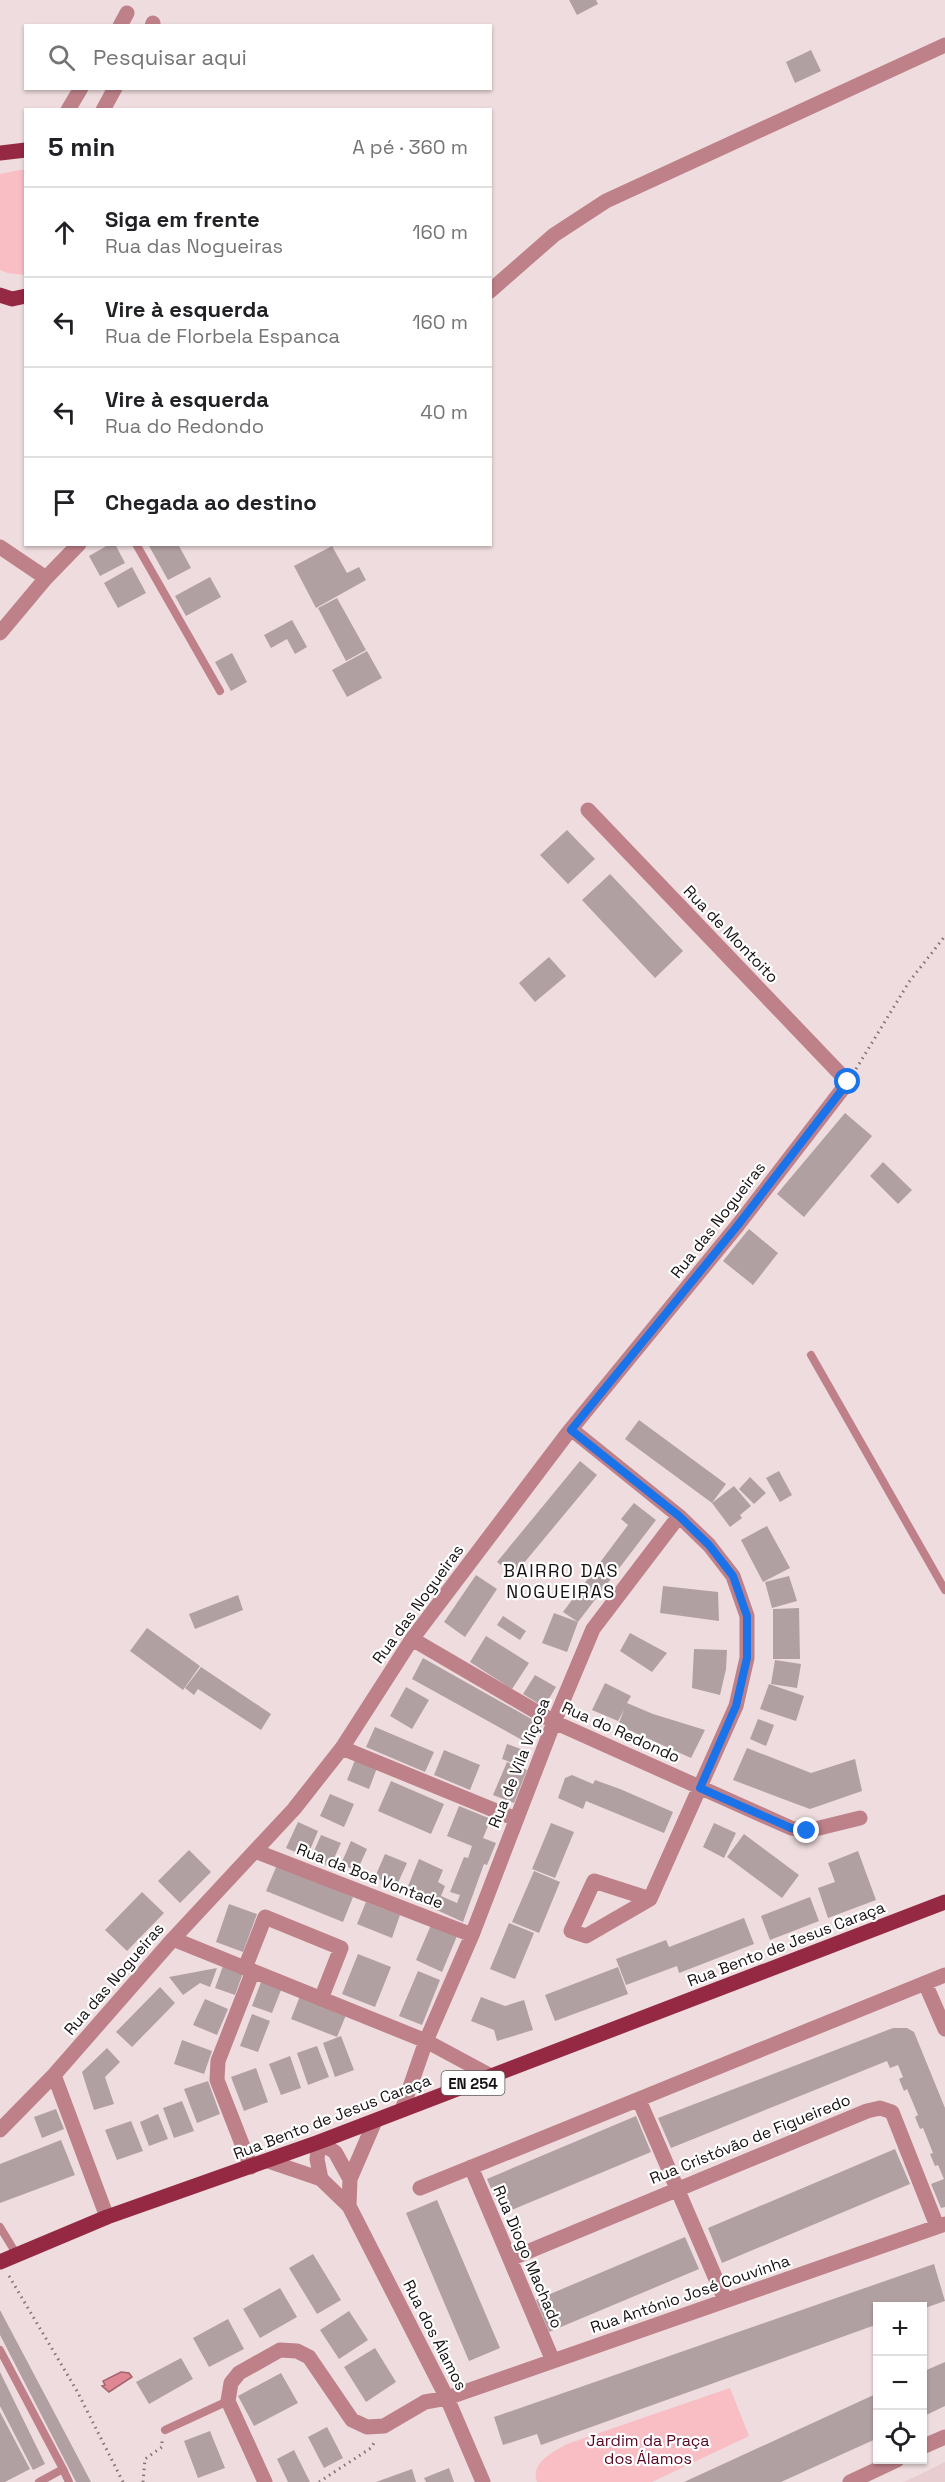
<!DOCTYPE html>
<html lang="pt">
<meta charset="utf-8">
<style>
:root{--surface:#fff;--page:#f6f6f6;--text:#202124;--muted:#757577;--line:#e0e0e0}
body{margin:0;font-family:"Space Grotesk",sans-serif;background:var(--page);color:var(--text)}
.controls{position:absolute;right:18px;bottom:18px;display:grid;overflow:hidden;border-radius:0px;box-shadow:0 2px 4px #0004}
.controls button{width:54px;height:54px;display:grid;place-items:center;padding:0;border:0;border-bottom:2px solid var(--line);background:var(--surface);color:var(--text);font:30px sans-serif}
.stop{position:absolute;width:18px;height:18px;margin:-14px;border:4px solid #1a73e8;border-radius:50%;background:#fff}
.stop.end{background:#1a73e8;border-color:#fff;box-shadow:0 2px 6px #0008}
.list{margin:0;padding:0;list-style:none}
h2{display:flex;justify-content:space-between;align-items:center;height:78px;margin:0;padding:0 24px;font-size:26px}
h2 small{font-size:20px;font-weight:400;color:var(--muted)}
.list li{display:grid;grid-template-columns:39px 1fr auto;gap:18px;align-items:center;box-sizing:border-box;height:90px;padding:0 24px;border-top:2px solid var(--line)}
.list b{display:block;font-size:22px;white-space:nowrap}
.list p{margin:0;font-size:20px;white-space:nowrap;color:var(--muted)}
.list em{font-size:20px;font-style:normal;color:var(--muted)}
.icon{flex:none;width:33px;height:33px;fill:none;stroke:currentColor;stroke-width:2;stroke-linecap:round;stroke-linejoin:round}
.map{position:relative;flex:none;width:945px;height:2482px;overflow:hidden}
.search{position:absolute;background:var(--surface);box-shadow:0 2px 4px #0004;left:24px;top:24px;width:468px;height:66px;display:flex;align-items:center;gap:15px;box-sizing:border-box;padding:0 21px;border-radius:0px;color:var(--muted);font-size:22px}
.panel{position:absolute;background:var(--surface);box-shadow:0 2px 4px #0004;left:24px;top:108px;width:468px;height:438px;border-radius:0px}
.map>svg:first-child{display:block}
.built{fill:#e7cdd0}
.green{fill:#f9bdc4}
.water{fill:#e08794;stroke:#a4646d;stroke-width:1.5}
.building{fill:#b1a0a2}
.lines{fill:none;stroke-linecap:round;stroke-linejoin:round}
.path{stroke:#7f7375;stroke-width:3;stroke-dasharray:1.5 4.5;stroke-linecap:butt}
.service{stroke:#be8189;stroke-width:8}
.minor{stroke:#be8189;stroke-width:15}
.primary{stroke:#952843;stroke-width:15}
.route{stroke:#1a73e8;stroke-width:8}
.labels{text-anchor:middle;dominant-baseline:central;stroke-width:4.5;stroke-linejoin:round;paint-order:stroke}
.shield{fill:#fff;stroke:#5d5859;stroke-width:1.5}
.shield-label{font-size:15px;font-weight:bold;fill:#171112}
.street-label{font-size:16px;fill:#171112;stroke:#fff}
.park-label{font-size:16px;fill:#580620;stroke:#fff}
.neighbourhood-label{font-size:18px;letter-spacing:1.5px;fill:#171112;stroke:#fff}
</style>
<div class="map">
<svg width="945" height="2482" viewBox="0 0 945 2482">
<rect width="100%" height="100%" fill="#eedcde"/>
<path class="built" d="M945 2462V2482H903L919 2475Z"/>
<path class="green" d="M20 170H25V275L8 273 0 270V174Z
M730 2388 749 2436 652 2482H537C530 2463 553 2452 567 2444Z"/>
<path class="water" d="M121 2372 129 2373 132 2377 109 2392 102 2386 105 2385 103 2381Z"/>
<path class="building" d="M569 0H596L598 4 577 15Z
M811 50 821 71 795 83 786 62Z
M110 544H115L125 563 100 576 89 556Z
M148 544H178L191 568 168 580Z
M332 546 347 573 359 567 366 580 316 608 294 566Z
M132 567 146 593 118 608 104 583Z
M210 577 221 597 186 616 175 596Z
M337 598 366 650 346 661 318 608Z
M292 620 307 647 295 654 287 639 271 648 264 635Z
M367 651 382 678 347 697 332 670Z
M232 653 247 682 231 691 215 662Z
M567 830 595 859 568 884 540 855Z
M610 874 683 951 655 978 582 900Z
M549 957 566 976 535 1002 519 983Z
M845 1113 872 1136 804 1217 777 1194Z
M883 1162 912 1190 898 1204 870 1176Z
M749 1229 778 1253 753 1285 723 1261Z
M639 1420 726 1484 712 1503 625 1439Z
M580 1461 597 1475 514 1575 497 1562Z
M779 1471 792 1495 780 1502 766 1478Z
M750 1477 766 1493 754 1504 739 1489Z
M734 1486 751 1506 740 1515 742 1518 730 1527 712 1503Z
M634 1503 656 1520 578 1622 563 1612 628 1525 621 1519Z
M767 1526 790 1568 763 1582 741 1540Z
M476 1575 497 1589 465 1637 444 1622Z
M789 1576 797 1601 772 1608 765 1582Z
M663 1586 718 1592 719 1621 660 1613Z
M238 1595 243 1610 195 1629 189 1614Z
M799 1608 800 1659H773V1609Z
M554 1613 578 1622 567 1652 542 1643Z
M503 1616 526 1631 520 1640 497 1625Z
M147 1628 200 1666 183 1690 130 1651Z
M630 1633 667 1653 652 1672 620 1651Z
M486 1636 529 1663 512 1689 470 1662Z
M694 1649 727 1650 726 1669 720 1695 692 1688Z
M423 1658 542 1725 531 1745 412 1679Z
M775 1660 801 1664 797 1688 771 1684Z
M201 1667 271 1714 261 1730 198 1689 194 1695 185 1688Z
M535 1675 556 1687 544 1707 523 1694Z
M605 1683 631 1696 627 1703 653 1714 705 1730 691 1758 618 1725 624 1710 618 1721 592 1710Z
M769 1684 804 1696 796 1721 760 1709Z
M406 1687 429 1700 412 1729 390 1716Z
M758 1719 774 1725 766 1746 750 1739Z
M375 1727 434 1752 425 1772 366 1747Z
M507 1744 526 1751 520 1766 502 1759Z
M747 1748 811 1773 855 1759 862 1791 810 1809 791 1802 733 1780Z
M444 1750 480 1765 470 1790 434 1775Z
M355 1760 377 1768 369 1789 347 1780Z
M507 1762 527 1770 514 1803 493 1795Z
M572 1775 593 1784 595 1780 620 1789 673 1812 664 1833 586 1801 583 1809 558 1798 565 1778Z
M391 1781 444 1804 431 1834 378 1811Z
M330 1794 354 1804 344 1827 320 1816Z
M459 1806 491 1819 483 1838 496 1843 487 1865 484 1864 463 1922 428 1906 430 1901 406 1891 419 1859 443 1870 438 1882 445 1886 441 1896 457 1903 460 1895 450 1892 464 1857 468 1858 472 1846 447 1836Z
M298 1822 318 1831 307 1857 286 1848Z
M551 1823 574 1832 555 1878 532 1869Z
M714 1823 736 1833 724 1858 703 1847Z
M744 1834 799 1875 782 1898 727 1857Z
M321 1835 341 1843 330 1867 311 1858Z
M351 1841 367 1849 357 1871 341 1864Z
M189 1850 211 1872 180 1903 158 1881Z
M858 1851 876 1900 828 1918 818 1888 835 1882 828 1863Z
M385 1854 407 1863 396 1887 375 1877Z
M277 1865 353 1897 343 1922 266 1891Z
M534 1871 560 1882 539 1933 512 1922Z
M142 1892 164 1913 127 1951 105 1930Z
M810 1897 819 1921 770 1940 761 1916Z
M366 1902 400 1915 392 1938 357 1924Z
M229 1904 257 1914 243 1952 216 1942Z
M744 1918 754 1944 679 1973 677 1966 626 1985 616 1959 666 1940 669 1947Z
M509 1923 534 1933 515 1979 490 1969Z
M431 1925 457 1936 442 1972 416 1960Z
M358 1954 391 1967 375 2007 342 1994Z
M223 1966 243 1973 235 1995 215 1988Z
M618 1967 628 1994 555 2021 545 1995Z
M217 1968 210 1987 200 1983 183 1995 169 1977Z
M418 1971 440 1980 422 2025 399 2016Z
M261 1982 281 1990 272 2013 252 2006Z
M160 1987 175 2003 132 2047 116 2032Z
M300 1996 346 2015 337 2037 291 2019Z
M481 1997 505 2006 524 2000 533 2030 497 2041 494 2030 471 2021Z
M205 1999 228 2009 217 2035 193 2025Z
M252 2014 270 2021 258 2052 240 2046Z
M893 2028H907L914 2032 945 2108V2207L941 2208 931 2184 944 2179 938 2165 935 2166 930 2154 933 2153 923 2128 920 2129 915 2117 918 2115 913 2103 907 2089 904 2091 899 2079 903 2077 898 2065 890 2068 887 2061 671 2148 658 2118Z
M341 2036 354 2070 335 2077 323 2043Z
M182 2040 212 2051 204 2074 174 2064Z
M317 2046 329 2077 308 2085 297 2053Z
M107 2048 120 2062 105 2077 114 2104 94 2110 82 2072Z
M290 2056 301 2088 281 2095 269 2064Z
M256 2068 268 2102 244 2111 231 2077Z
M208 2081 220 2114 197 2123 184 2089Z
M182 2101 194 2131 174 2138 163 2108Z
M56 2109 64 2129 42 2138 34 2117Z
M158 2114 168 2139 149 2146 140 2122Z
M636 2116 651 2152 502 2214 487 2179Z
M131 2121 143 2151 117 2160 105 2130Z
M61 2140 75 2175 0 2203V2164Z
M895 2149 910 2184 722 2263 708 2228Z
M437 2200 500 2348 469 2361 406 2213Z
M685 2237 699 2269 549 2332 536 2300Z
M313 2254 341 2300 317 2314 289 2268Z
M934 2264 945 2301 922 2309V2306H878V2324L541 2445 537 2434 503 2445 494 2417Z
M280 2288 297 2317 260 2338 243 2309Z
M0 2310 91 2482H76L0 2335Z
M349 2311 368 2340 339 2359 320 2330Z
M228 2319 244 2349 209 2367 193 2338Z
M375 2348 396 2382 366 2402 344 2367Z
M181 2358 193 2379 149 2404 136 2382Z
M945 2362V2406L922 2417V2372Z
M0 2372 45 2464 33 2470 0 2406Z
M281 2373 298 2403 254 2426 238 2396Z
M878 2393V2438L836 2457 781 2482H684Z
M0 2412 30 2469 5 2482H0Z
M327 2427 343 2458 324 2468 308 2437Z
M210 2431 225 2468 198 2478 184 2441Z
M294 2450 310 2482H288L277 2459Z
M449 2468 454 2482H426L424 2478Z
M412 2469 416 2482H376Z"/>
<g class="lines">
<path class="path" d="M856 1069 909 982 945 936
M9 2276 77 2391 123 2482
M143 2482 145 2459 162 2447V2441
M319 2482 371 2448 374 2443"/>
<path class="service" d="M136 544 220 691
M811 1355 945 1590
M0 2227 17 2255
M0 2350 63 2469 39 2482
M165 2430 228 2401
M63 2469 69 2482"/>
<path class="minor" d="M120 26 127 13
M152 26 153 23
M68 110 81 88
M103 110 115 88
M490 291 554 235 606 201 945 45
M0 547 46 578
M0 633 46 578 79 544
M571 1429 679 1516 709 1545 733 1576 747 1616V1658L736 1706 650 1899 586 1936 571 1931 594 1881 650 1899
M412 1639 554 1722 791 1828 807 1831 860 1818
M342 1748 516 1819
M255 1851 472 1935
M173 1939 426 2041 491 2076
M245 1968 265 1917 341 1948 321 1999
M925 1983 945 2029
M54 2075 107 2217
M639 2100 725 2300
M402 2110 426 2041 472 1935 554 1722 593 1629 679 1516
M0 2130 54 2075 173 1939 294 1809 342 1748 412 1639 567 1434 738 1225 848 1082 588 810
M268 2161 321 2179 349 2206 447 2398 483 2482
M251 2167 217 2080 218 2061 253 1971
M471 2167 553 2361
M321 2179 317 2159 319 2142 335 2152 350 2179
M420 2188 945 1975
M349 2206 350 2179 375 2121
M510 2259 867 2111 880 2108 892 2112 937 2226
M922 2447 945 2437
M265 2482 228 2401 231 2383 239 2373 280 2350 297 2351 309 2357 352 2420 367 2427 384 2426 425 2402 447 2398 945 2224
M850 2482 897 2460"/>
<path class="primary" d="M0 153 26 150
M0 295 12 299 26 296
M0 2262 107 2217 319 2142 945 1902"/>
</g>
<g class="lines">
<path class="route" d="M807 1831 791 1828 700 1788 736 1706 747 1658V1616L733 1576 709 1545 679 1516 571 1430 738 1225 848 1082"/>
</g>
<g class="labels">
<rect class="shield" x="441.5" y="2071" width="63" height="24" rx="4.5"/>
<g class="shield-label">
<text x="473" y="2083">EN 254</text>
</g>
<g class="street-label">
<text transform="translate(731 934) rotate(46)">Rua de Montoito</text>
<text transform="translate(718 1220) rotate(-52)">Rua das Nogueiras</text>
<text transform="translate(418 1604) rotate(-54)">Rua das Nogueiras</text>
<text transform="translate(621 1732) rotate(24)">Rua do Redondo</text>
<text transform="translate(519 1763) rotate(-68)">Rua de Vila Viçosa</text>
<text transform="translate(370 1876) rotate(21)">Rua da Boa Vontade</text>
<text transform="translate(786 1944) rotate(-21)">Rua Bento de Jesus Caraça</text>
<text transform="translate(114 1979) rotate(-49)">Rua das Nogueiras</text>
<text transform="translate(332 2117) rotate(-21)">Rua Bento de Jesus Caraça</text>
<text transform="translate(750 2139) rotate(-22)">Rua Cristóvão de Figueiredo</text>
<text transform="translate(528 2257) rotate(67)">Rua Diogo Machado</text>
<text transform="translate(690 2294) rotate(-19)">Rua António José Couvinha</text>
<text transform="translate(435 2335) rotate(63)">Rua dos Álamos</text>
</g>
<g class="park-label">
<text x="648" y="2440">Jardim da Praça<tspan x="648" dy="18">dos Álamos</tspan></text>
</g>
<g class="neighbourhood-label">
<text x="561" y="1570">BAIRRO DAS<tspan x="561" dy="21">NOGUEIRAS</tspan></text>
</g>
</g>
</svg>
<div class="controls">
<button>+</button>
<button>−</button>
<button><svg class="icon" aria-label="locate" viewBox="0 0 24 24"><circle cx="12" cy="12" r="6"/><path d="M12 2v4M12 18v4M2 12h4M18 12h4"/></svg></button>
</div>
<div class="stop" style="left:848px;top:1082px"></div>
<div class="stop end" style="left:807px;top:1831px"></div>
<div class="search"><svg class="icon" aria-label="search" viewBox="0 0 24 24"><circle cx="10" cy="10" r="6"/><path d="M15 15l6 6"/></svg>Pesquisar aqui</div>
<section class="panel">
<h2>5 min<small>A pé · 360 m</small></h2>
<ul class="list">
<li><svg class="icon" aria-label="ahead" viewBox="0 0 24 24"><path d="M12 20V5M6 11l6-6 6 6"/></svg><div><b>Siga em frente</b><p>Rua das Nogueiras</p></div><em>160 m</em></li>
<li><svg class="icon" aria-label="left" viewBox="0 0 24 24"><path d="M17 20v-9H6M10 6l-5 5 5 5"/></svg><div><b>Vire à esquerda</b><p>Rua de Florbela Espanca</p></div><em>160 m</em></li>
<li><svg class="icon" aria-label="left" viewBox="0 0 24 24"><path d="M17 20v-9H6M10 6l-5 5 5 5"/></svg><div><b>Vire à esquerda</b><p>Rua do Redondo</p></div><em>40 m</em></li>
<li><svg class="icon" aria-label="arrive" viewBox="0 0 24 24"><path d="M6 21V4h12l-3 4 3 4H6"/></svg><div><b>Chegada ao destino</b></div></li>
</ul>
</section>
</div>
